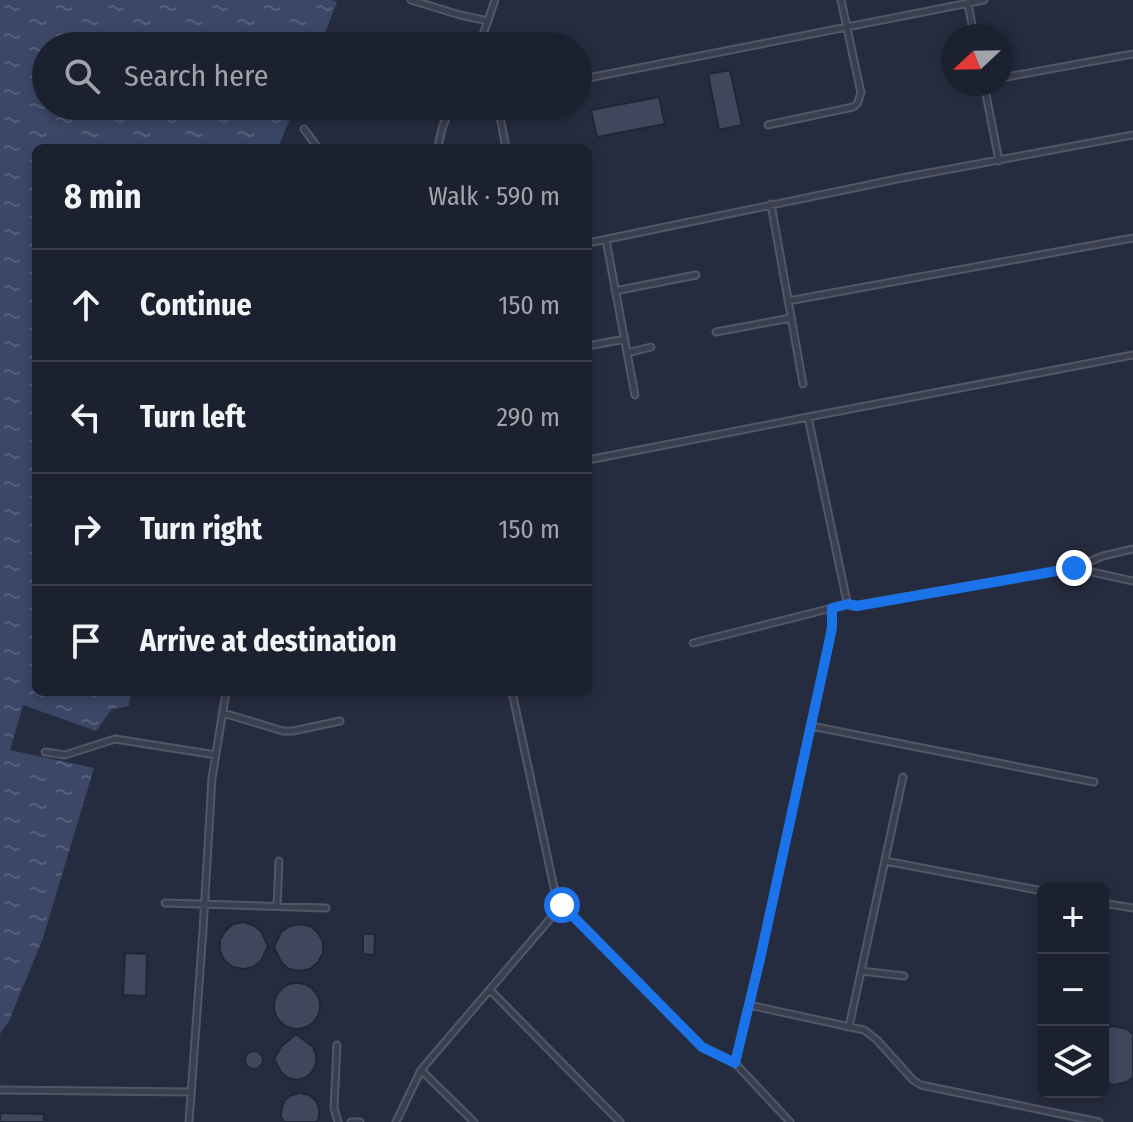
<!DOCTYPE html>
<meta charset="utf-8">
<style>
:root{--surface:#1c212f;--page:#252937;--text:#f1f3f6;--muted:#a0a3aa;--line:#3a3e4b}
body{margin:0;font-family:"Fira Sans Condensed",sans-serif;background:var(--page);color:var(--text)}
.controls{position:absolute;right:24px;bottom:24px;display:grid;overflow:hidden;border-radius:12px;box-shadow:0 4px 12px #0003}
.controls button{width:72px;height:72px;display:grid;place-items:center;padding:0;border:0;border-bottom:2px solid var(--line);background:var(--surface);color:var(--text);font:40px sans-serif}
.compass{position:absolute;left:941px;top:24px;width:72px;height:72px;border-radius:50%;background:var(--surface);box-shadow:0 4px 12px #0003;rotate:248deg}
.stop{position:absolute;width:24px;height:24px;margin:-18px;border:6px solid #1a73e8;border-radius:50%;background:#fff}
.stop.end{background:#1a73e8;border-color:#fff;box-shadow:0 2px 8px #0008}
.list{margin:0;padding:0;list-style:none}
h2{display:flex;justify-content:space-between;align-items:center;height:104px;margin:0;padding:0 32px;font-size:34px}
h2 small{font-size:26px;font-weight:400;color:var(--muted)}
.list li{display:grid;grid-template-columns:52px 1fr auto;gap:24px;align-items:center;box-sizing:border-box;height:112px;padding:0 32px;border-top:2px solid var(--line)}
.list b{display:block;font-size:30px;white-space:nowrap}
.list em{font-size:26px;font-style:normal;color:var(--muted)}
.icon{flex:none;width:44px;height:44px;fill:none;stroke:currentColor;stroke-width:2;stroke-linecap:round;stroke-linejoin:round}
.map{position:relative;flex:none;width:1133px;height:1122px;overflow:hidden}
.search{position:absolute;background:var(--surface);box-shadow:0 4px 12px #0003;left:32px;top:32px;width:560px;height:88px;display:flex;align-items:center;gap:20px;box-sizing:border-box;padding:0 28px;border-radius:44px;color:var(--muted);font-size:30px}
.panel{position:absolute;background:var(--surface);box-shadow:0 4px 12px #0003;left:32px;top:144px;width:560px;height:552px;border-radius:12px}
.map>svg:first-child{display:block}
.water{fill:url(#water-ripples)}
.building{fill:#40475c;stroke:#212636;stroke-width:2}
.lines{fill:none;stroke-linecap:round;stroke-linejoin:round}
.service-casing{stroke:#525767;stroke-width:9}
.service{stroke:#3a3f4f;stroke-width:5}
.route{stroke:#1a73e8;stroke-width:10}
</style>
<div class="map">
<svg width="1133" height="1122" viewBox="0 0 1133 1122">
<defs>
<pattern id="water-ripples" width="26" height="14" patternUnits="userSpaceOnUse" patternTransform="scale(2)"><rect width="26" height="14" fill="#3c4767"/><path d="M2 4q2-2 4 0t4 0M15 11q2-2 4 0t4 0" fill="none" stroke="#565f7b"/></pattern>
</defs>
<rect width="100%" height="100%" fill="#262c3f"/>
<path class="water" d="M0 0H331L337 2 320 46H46V106H295L278 148H36V692H131L129 706 112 709 96 731 23 705 10 750 94 768 43 938 9 1021 0 1034Z"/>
<path class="building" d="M730 70 742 125 719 130 708 74Z
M659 97 665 124 597 137 591 110Z
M243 922 253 925 261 931 268 946 261 961 253 967 243 969 233 967 224 960 220 951V940L225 931 233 924Z
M300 924 310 926 318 933 323 942V953L318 962 310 969 299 971 289 969 281 962 274 947 281 932 290 926Z
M363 934H375L374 955 363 954Z
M125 953 147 954 146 996 123 995Z
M274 1006a23 23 0 1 1 46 0a23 23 0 1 1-46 0Z
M1114 1026 1127 1029 1133 1034V1077L1127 1082 1114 1085 1103 1082V1028Z
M296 1034 313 1047 316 1055V1064L312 1072 305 1078 296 1080 288 1078 281 1072 274 1059 281 1047Z
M245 1060a9 9 0 1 1 18 0a9 9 0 1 1-18 0Z
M300 1093 309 1095 316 1101 319 1109V1117L317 1122H284L281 1117 282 1108 285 1100 292 1095Z
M0 1113 44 1114V1122H0Z"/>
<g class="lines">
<g class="service-casing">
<path id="service" d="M411 0 460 15 488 21
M968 3 974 36
M479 46 495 0
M1001 78 1133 54
M578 80 984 0
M984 84 999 161
M498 106 506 148
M768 125 853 107 857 104 861 93 841 0
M304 129 318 148
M438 148C441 131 443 117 457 106
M771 204 803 384
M606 240 635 395
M588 243 902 178 1133 135
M615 291 696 275
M788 301 1133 238
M716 332 791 318
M588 346 625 339
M627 353 651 347
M808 417 1133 355
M588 460 808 417 846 597 848 604 853 606 1074 568 1133 581
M1074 568 1103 556 1133 549
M693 643 848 604
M512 692 555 892 562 905 702 1047 735 1063 790 1122
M223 713 283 731H293L340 721
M811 726 1094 782
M45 752 65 755 115 739 216 755
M885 861 1043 891
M165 903 326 908
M1103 903 1133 908
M277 906 279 861
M861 971 904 976
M490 990 620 1122
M749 1005 864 1030 877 1040 913 1080 921 1085 1099 1122
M849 1027 903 777
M337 1045 334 1108 338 1122
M735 1063 760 959 828 647 832 628V608
M421 1070 474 1122
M0 1090 190 1092
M189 1122 203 930 212 778 226 692
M351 1122H360
M396 1122 421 1070 562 905"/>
</g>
<use href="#service" class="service"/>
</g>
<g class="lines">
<path class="route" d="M562 905 702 1047 735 1063 760 959 828 647 832 628V608L848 604 857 606 1074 568"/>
</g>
</svg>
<div class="controls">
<button>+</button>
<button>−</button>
<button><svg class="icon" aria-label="layers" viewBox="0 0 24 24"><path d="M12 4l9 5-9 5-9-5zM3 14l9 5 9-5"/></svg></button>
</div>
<svg class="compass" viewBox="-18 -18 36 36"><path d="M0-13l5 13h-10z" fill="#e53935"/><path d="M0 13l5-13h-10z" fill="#a0a3aa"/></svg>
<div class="stop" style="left:562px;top:905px"></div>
<div class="stop end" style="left:1074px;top:568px"></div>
<div class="search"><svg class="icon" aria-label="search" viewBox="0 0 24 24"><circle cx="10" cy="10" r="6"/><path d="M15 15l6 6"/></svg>Search here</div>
<section class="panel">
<h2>8 min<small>Walk · 590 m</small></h2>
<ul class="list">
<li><svg class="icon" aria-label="ahead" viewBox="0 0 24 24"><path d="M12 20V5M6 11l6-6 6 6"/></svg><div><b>Continue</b></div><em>150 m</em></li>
<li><svg class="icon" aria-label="left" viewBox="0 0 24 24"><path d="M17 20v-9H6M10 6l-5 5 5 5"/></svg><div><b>Turn left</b></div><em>290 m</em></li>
<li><svg class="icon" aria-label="right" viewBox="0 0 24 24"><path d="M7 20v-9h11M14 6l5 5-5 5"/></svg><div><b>Turn right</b></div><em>150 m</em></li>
<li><svg class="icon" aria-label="arrive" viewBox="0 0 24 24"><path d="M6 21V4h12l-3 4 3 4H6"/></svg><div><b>Arrive at destination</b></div></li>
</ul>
</section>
</div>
